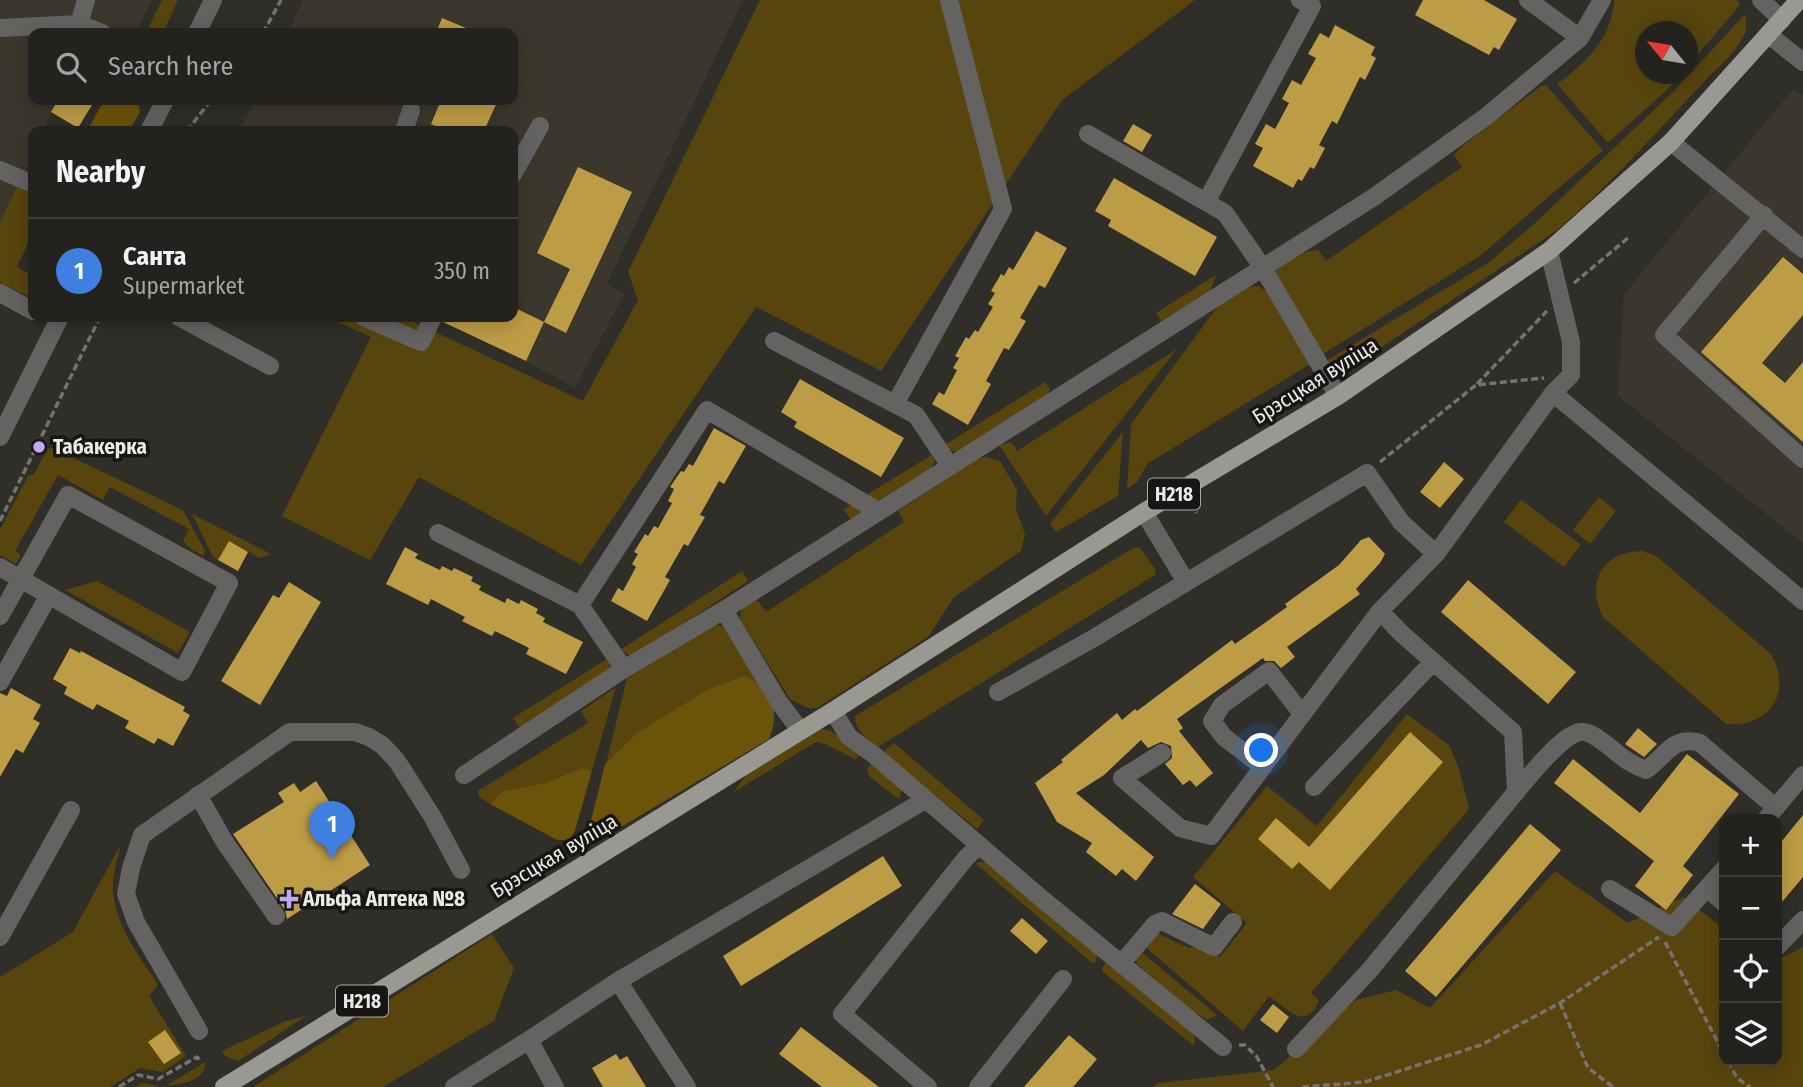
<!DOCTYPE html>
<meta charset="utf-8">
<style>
:root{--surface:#24221e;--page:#2c2a27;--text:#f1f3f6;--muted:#a3a4a4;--line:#413f3c;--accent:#c0a8f3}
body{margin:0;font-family:"Fira Sans Condensed",sans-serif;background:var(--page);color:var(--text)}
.controls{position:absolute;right:21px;bottom:21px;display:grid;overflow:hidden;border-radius:14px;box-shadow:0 4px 18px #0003}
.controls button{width:63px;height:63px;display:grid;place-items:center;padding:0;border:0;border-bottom:2px solid var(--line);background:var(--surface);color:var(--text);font:35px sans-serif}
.compass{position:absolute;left:1635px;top:21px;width:63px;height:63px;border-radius:50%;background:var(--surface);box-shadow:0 4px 18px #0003;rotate:300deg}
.you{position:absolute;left:1262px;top:751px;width:24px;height:24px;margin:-18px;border:5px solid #fff;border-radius:50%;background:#1a73e8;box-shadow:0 0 0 10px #1a73e833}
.badge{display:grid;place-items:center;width:46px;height:46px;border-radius:50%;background:var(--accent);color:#fff;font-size:23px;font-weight:700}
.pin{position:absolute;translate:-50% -58px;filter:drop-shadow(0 2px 4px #0008)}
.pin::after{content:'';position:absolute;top:37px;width:24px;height:21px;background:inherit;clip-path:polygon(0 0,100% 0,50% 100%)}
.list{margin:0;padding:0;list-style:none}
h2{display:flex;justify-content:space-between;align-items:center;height:91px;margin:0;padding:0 28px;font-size:30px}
h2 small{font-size:23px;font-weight:400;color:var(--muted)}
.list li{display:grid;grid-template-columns:46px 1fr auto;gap:21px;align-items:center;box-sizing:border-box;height:105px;padding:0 28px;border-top:2px solid var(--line)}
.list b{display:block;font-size:26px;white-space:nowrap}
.list p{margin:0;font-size:23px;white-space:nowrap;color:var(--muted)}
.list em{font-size:23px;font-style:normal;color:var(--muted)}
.icon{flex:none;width:38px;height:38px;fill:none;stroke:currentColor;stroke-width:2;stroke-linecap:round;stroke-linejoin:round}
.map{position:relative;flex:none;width:1803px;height:1087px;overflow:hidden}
.search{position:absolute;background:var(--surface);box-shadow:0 4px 18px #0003;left:28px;top:28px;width:490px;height:77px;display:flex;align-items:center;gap:18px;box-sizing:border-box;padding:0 24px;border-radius:14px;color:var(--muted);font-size:26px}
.panel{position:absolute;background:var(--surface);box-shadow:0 4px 18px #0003;left:28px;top:126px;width:490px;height:196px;border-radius:14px}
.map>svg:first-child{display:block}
.built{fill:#3b372c}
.green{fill:#58450e}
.forest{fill:#6b5309}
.building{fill:#bd9c46}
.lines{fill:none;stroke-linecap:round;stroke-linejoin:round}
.path{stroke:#75736e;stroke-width:3.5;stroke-dasharray:7 3.5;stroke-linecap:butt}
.minor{stroke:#646361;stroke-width:18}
.major{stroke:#9a9892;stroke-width:18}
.poi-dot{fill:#c0a8f3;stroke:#171614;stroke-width:2.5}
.labels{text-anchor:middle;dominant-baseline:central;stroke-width:7;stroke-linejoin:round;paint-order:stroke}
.shield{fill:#171614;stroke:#abaaa7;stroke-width:2}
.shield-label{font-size:19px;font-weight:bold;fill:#ebeae6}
.street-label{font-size:21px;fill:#ebeae6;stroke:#171614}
.poi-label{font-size:21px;font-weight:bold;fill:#ebeae6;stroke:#171614;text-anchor:start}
</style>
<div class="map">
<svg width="1803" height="1087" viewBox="0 0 1803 1087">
<rect width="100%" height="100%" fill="#302e28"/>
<path class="built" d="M0 0H152L136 33H33V100H95L78 128 51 112 44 131H33V155L0 222Z
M303 0H743L607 284 624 294 575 388 526 361 436 317H513V131H240L255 100H513V33H287Z
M1793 89 1803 96V543L1618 396 1624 294Z"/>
<path class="green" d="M162 0H178L163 33H146Z
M760 0H1195L1062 100 881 371 756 307 581 565 419 477 370 560 282 516 371 337 327 317H403L583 401 638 300 628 272Z
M1614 0H1737L1740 5 1688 66V32H1646V74H1681L1669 88 1608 143 1557 84C1586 63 1612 38 1614 0Z
M1745 14C1747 22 1747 28 1744 35 1736 53 1715 70 1702 84 1655 134 1609 186 1557 230L1344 372C1335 371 1330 370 1324 362L1488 263 1534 224 1673 92Z
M1546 85 1603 150 1480 256 1320 356 1275 272C1284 261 1304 250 1318 250L1326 261 1462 167 1454 155 1460 148 1541 86Z
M17 187 33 194V232L17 267 33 276V296H28L0 283V222Z
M1216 275 1210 292 1161 321 1156 313Z
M1258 286 1269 293 1312 363 1147 464 1138 481 1127 489 1131 424 1218 306 1249 287Z
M1177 349 1046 516 999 445 1011 442 1017 451Z
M1045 382 1050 390 1043 400 958 453 943 446Z
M1123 432 1118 496 1056 532 1050 524Z
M52 448 183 510 205 551 203 556 191 549 183 541 189 529 110 487 103 500 58 475 15 551 21 555 16 564 0 555V530L28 476 34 474 48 449Z
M933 454 934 463 929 471 850 519 844 509Z
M986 457 1000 461 1017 490 1016 509 1025 534 1021 551 954 597 928 637 817 708H808L790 699 740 619 741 611 746 603 758 601 766 612 904 522 898 511 978 459Z
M1599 497 1616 511 1590 544 1573 530Z
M1521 500 1581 545 1564 567 1504 522Z
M192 514 271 554 260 558 229 541 218 560 213 557Z
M1135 547 1140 548 1156 570 1155 575 878 747C867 738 855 731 855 716Z
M1642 551 1656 556 1771 654C1793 692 1770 728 1726 724L1603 617C1585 581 1603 552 1642 551Z
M742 571 748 581 633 657 620 650Z
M97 581 190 632 178 653 65 590Z
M719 625 729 630 764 687 668 715 637 733 606 764 627 678 710 627Z
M607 659 610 666 606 673 520 728 513 718Z
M616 687 592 771 582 769 545 783 502 791 490 804 479 797 478 791 588 723 581 711Z
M1407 714 1449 745 1459 769 1469 809 1311 993 1319 1000C1315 1010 1312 1014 1302 1017L1293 1014 1269 996 1243 1031 1142 944 1155 932 1182 945 1190 948 1196 946 1220 957 1247 923 1193 877 1267 786 1317 826Z
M821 729 831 731 863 754 855 759 825 744 816 742 734 792 746 775Z
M894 743 984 820 977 829 883 753Z
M870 765H875L902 789 899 799 870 777 867 770Z
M121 844C118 858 113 873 113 887 114 925 139 955 158 985L149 996 186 1056 163 1072 140 1068 110 1087H0V977L73 932Z
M978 862 991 863 1098 954 1095 963 1091 962 976 864Z
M1555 871 1628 923 1683 897 1724 929V1061H1777V960L1803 947V1087H1153L1159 1083 1274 1070 1356 1000 1396 990 1430 1008Z
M492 934 514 968 494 1021 383 1087H253Z
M1139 950 1217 1015 1207 1020 1187 1007 1137 964 1136 958Z
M1105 963H1110L1191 1031 1195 1037 1194 1046 1103 972 1102 969Z
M306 1016 238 1061 225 1056 222 1051 286 1021Z
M205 1062C208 1087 157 1087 136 1087L142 1083 164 1087Z"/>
<path class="forest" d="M104 100H138L140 112 129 131H87Z
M744 676C750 679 760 683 764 688 777 703 776 723 769 739L584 849 605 764 637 733 709 689Z
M583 768 592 771 575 831 569 840H557L490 804 502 791 545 783Z"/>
<path class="building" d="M1423 0H1484L1517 19 1499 50 1494 47 1489 55 1415 15Z
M442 18 478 33H436Z
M1335 25 1375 47 1371 55 1376 58 1365 80 1360 77 1337 124 1332 121 1319 145 1325 148 1314 169 1310 167 1302 181 1298 179 1293 188 1253 166 1263 148 1255 144 1266 124 1275 129 1289 103 1282 99 1292 80 1301 85 1316 58 1308 54 1320 33 1329 38Z
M58 100H95L78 128 51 112Z
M441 100H498L484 131H448L431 124Z
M1133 124 1152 135 1142 152 1123 141Z
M578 167 632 192 566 333 544 322 570 269 537 253Z
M1114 178 1217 237 1195 276 1108 226 1111 220 1095 211Z
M1036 231 1067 248 1045 288 1039 285 1020 318 1026 321 1009 350 1004 348 986 381 991 384 968 425 932 404 939 392 944 395 957 370 953 368 959 358 955 356 966 337 969 339 975 330 978 332 993 307 988 304 995 293 991 291 1001 274 1004 276 1009 267 1013 270Z
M1783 257 1803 274V315L1762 363 1785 383 1803 362V442L1701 352Z
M513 307 544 322 526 361 443 322 444 317H513Z
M800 379 904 438 881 477 794 427 797 422 781 412Z
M714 428 746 446 724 484 719 481 700 515 705 517 688 546 684 544 665 577 670 580 647 621 611 601 618 588 623 591 636 567 632 564 638 554 634 552 645 534 648 536 654 526 658 528 672 503 668 501 674 489 670 487 681 471 684 472 689 464 693 466Z
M1444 462 1464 479 1440 508 1420 492Z
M1369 537 1385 554 1380 563 1356 589 1360 594 1287 647 1295 657 1281 668 1274 661H1265L1263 658 1177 719 1183 728 1179 731 1213 773 1196 787 1190 780 1183 785 1165 764 1172 758 1171 746 1161 742 1148 748 1141 740 1104 775 1076 793 1154 857 1136 881 1122 869 1116 876 1086 852 1092 843 1057 822 1035 783 1063 762 1061 760 1117 713 1122 720 1135 709 1137 711 1232 640 1235 644 1287 607 1285 604 1339 565 1361 540Z
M229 541 248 552 238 571 218 560Z
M405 547 418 554 415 558 440 570 442 566 452 571 454 568 473 577 471 581 481 586 479 590 505 603 507 598 519 604 521 600 538 609 536 613 545 618 543 622 583 642 566 674 526 654 529 648 495 631 492 636 462 621 465 617 431 599 428 605 386 584Z
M1468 580 1576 672 1548 704 1441 612Z
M289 582 321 602 260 705 221 681 273 595 279 598Z
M70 648 80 653 81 651 185 707 183 711 190 715 173 746 158 738 154 744 125 728 129 721 97 704 93 710 64 694 67 687 53 679Z
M11 688 41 705 33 719 40 723 23 753 16 749 0 777V693L7 696Z
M1638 728 1657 744 1644 757 1625 744Z
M1410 732 1443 762 1330 890 1299 862 1292 869 1258 839 1276 818 1309 847Z
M1687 754 1739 794 1683 866 1693 875 1666 910 1635 886 1654 861 1554 783 1573 759 1640 813Z
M316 781 370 865 287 919 285 910 233 834 284 802 278 793 294 783 300 792Z
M1803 815V877L1777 908V847Z
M1530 824 1561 850 1436 997 1405 971Z
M883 856 902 886 741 986 723 956Z
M1195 884 1221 904 1203 929 1172 914Z
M1022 918 1048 941 1036 954 1010 931Z
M1273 1004 1289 1017 1277 1033 1260 1020Z
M801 1027 879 1087H822L779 1054Z
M165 1030 181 1053 164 1064 148 1042Z
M1069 1035 1097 1059 1073 1087H1024Z
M616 1054 620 1060 627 1056 646 1087H603L592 1068Z"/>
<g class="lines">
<path class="path" d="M263 33 281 0
M187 131 211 100
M1574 283 1628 238
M1477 384 1547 311
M1380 462 1476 385 1544 378
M1191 503 1197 513
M0 521 100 317
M1665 942 1724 1054
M1560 1003 1588 1068 1613 1087
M1239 1045H1245L1257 1057 1273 1087
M1728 1061 1737 1078 1750 1087
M119 1087 138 1075 158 1079 197 1057 200 1060
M1302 1087 1365 1082 1481 1045 1560 1003 1659 937"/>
<path class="minor" d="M1528 0 1580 38
M1761 0 1782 20
M79 24 86 0
M0 28 79 24 102 33
M197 33 213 0
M1770 36 1803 62
M149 131 165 100
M404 131 411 110
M1088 134 1225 213 1263 268 1338 396
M1671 142 1803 249
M0 170 33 184
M513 174 540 126
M1206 202 1312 6 1300 0
M1764 215 1664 335 1803 459
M1549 251 1571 342V375L1553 393 1803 601
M0 293 33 311
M179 317 270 366
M363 317 421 342 433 317
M774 341 916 415 950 466
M895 404 1003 209 949 0
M0 437 60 317
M1144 512 1186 582
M438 533 580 605 624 669
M0 567C61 602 122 637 182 672L229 583 68 495 0 616
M580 605 707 410 878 511
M724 610 1374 197 1487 116 1580 38 1602 0
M0 682 49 595
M998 692 1094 638 1367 473 1401 522 1436 554
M833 711 849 737 873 754 1041 898 1223 1047
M1162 753 1122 778 1180 828 1211 836 1380 611 1436 554 1553 393
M1263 767 1224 737 1212 721 1222 705 1269 671 1302 714
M464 775 624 669 724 610 779 702 800 730
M1314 787 1433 662
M1516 792C1529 777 1561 735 1580 732 1585 731 1591 734 1596 737 1615 749 1623 762 1646 770 1666 756 1672 735 1700 743L1776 808
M198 795 224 841 276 916
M1766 819 1803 775
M1610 889 1672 927 1724 869
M1708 889 1724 903
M0 937 71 810
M1777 947 1803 920
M1121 964 1155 924 1162 921 1214 947 1233 922
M199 1031 136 922 126 894 131 868 142 835 290 732H355L369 737 382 745 397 761 432 816 461 870
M529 1040 618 981
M1296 1049 1369 971 1516 792 1513 732 1401 633 1380 611
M454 1087 529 1040 555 1087
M687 1087 618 981 925 800
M928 1087 842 1014 965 859 979 845
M978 1087 1063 979"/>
<path class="major" d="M224 1087 833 711 1144 512 1338 396 1549 251 1671 142 1799 0"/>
</g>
<g class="poi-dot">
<circle cx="39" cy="447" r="7"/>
<path d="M285.5 888.5h7v7h7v7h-7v7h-7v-7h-7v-7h7z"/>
</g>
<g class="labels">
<g class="shield">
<rect x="1148" y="478.5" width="52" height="31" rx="5"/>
<rect x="336" y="985.5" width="52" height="31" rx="5"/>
</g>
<g class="shield-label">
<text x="1174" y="494">Н218</text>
<text x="362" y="1001">Н218</text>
</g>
<g class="street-label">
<text transform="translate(1315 381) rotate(-32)">Брэсцкая вуліца</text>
<text transform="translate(554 856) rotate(-31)">Брэсцкая вуліца</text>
</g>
<g class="poi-label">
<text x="53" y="447">Табакерка</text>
<text x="303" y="899">Альфа Аптека №8</text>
</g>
</g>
</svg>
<div class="controls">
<button>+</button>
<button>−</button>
<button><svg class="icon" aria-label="locate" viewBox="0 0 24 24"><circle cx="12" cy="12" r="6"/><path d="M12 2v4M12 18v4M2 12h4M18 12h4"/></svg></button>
<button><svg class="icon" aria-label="layers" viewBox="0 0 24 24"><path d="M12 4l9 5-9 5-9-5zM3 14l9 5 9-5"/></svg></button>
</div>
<svg class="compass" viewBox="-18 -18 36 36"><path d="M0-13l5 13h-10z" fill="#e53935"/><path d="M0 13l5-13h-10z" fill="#a3a4a4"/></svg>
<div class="you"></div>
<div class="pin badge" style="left:332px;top:859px;background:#3f7fe0">1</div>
<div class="search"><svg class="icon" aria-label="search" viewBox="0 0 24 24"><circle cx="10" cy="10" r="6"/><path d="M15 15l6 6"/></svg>Search here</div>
<section class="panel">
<h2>Nearby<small></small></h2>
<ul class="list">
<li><span class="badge" style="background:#3f7fe0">1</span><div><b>Санта</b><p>Supermarket</p></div><em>350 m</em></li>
</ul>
</section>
</div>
